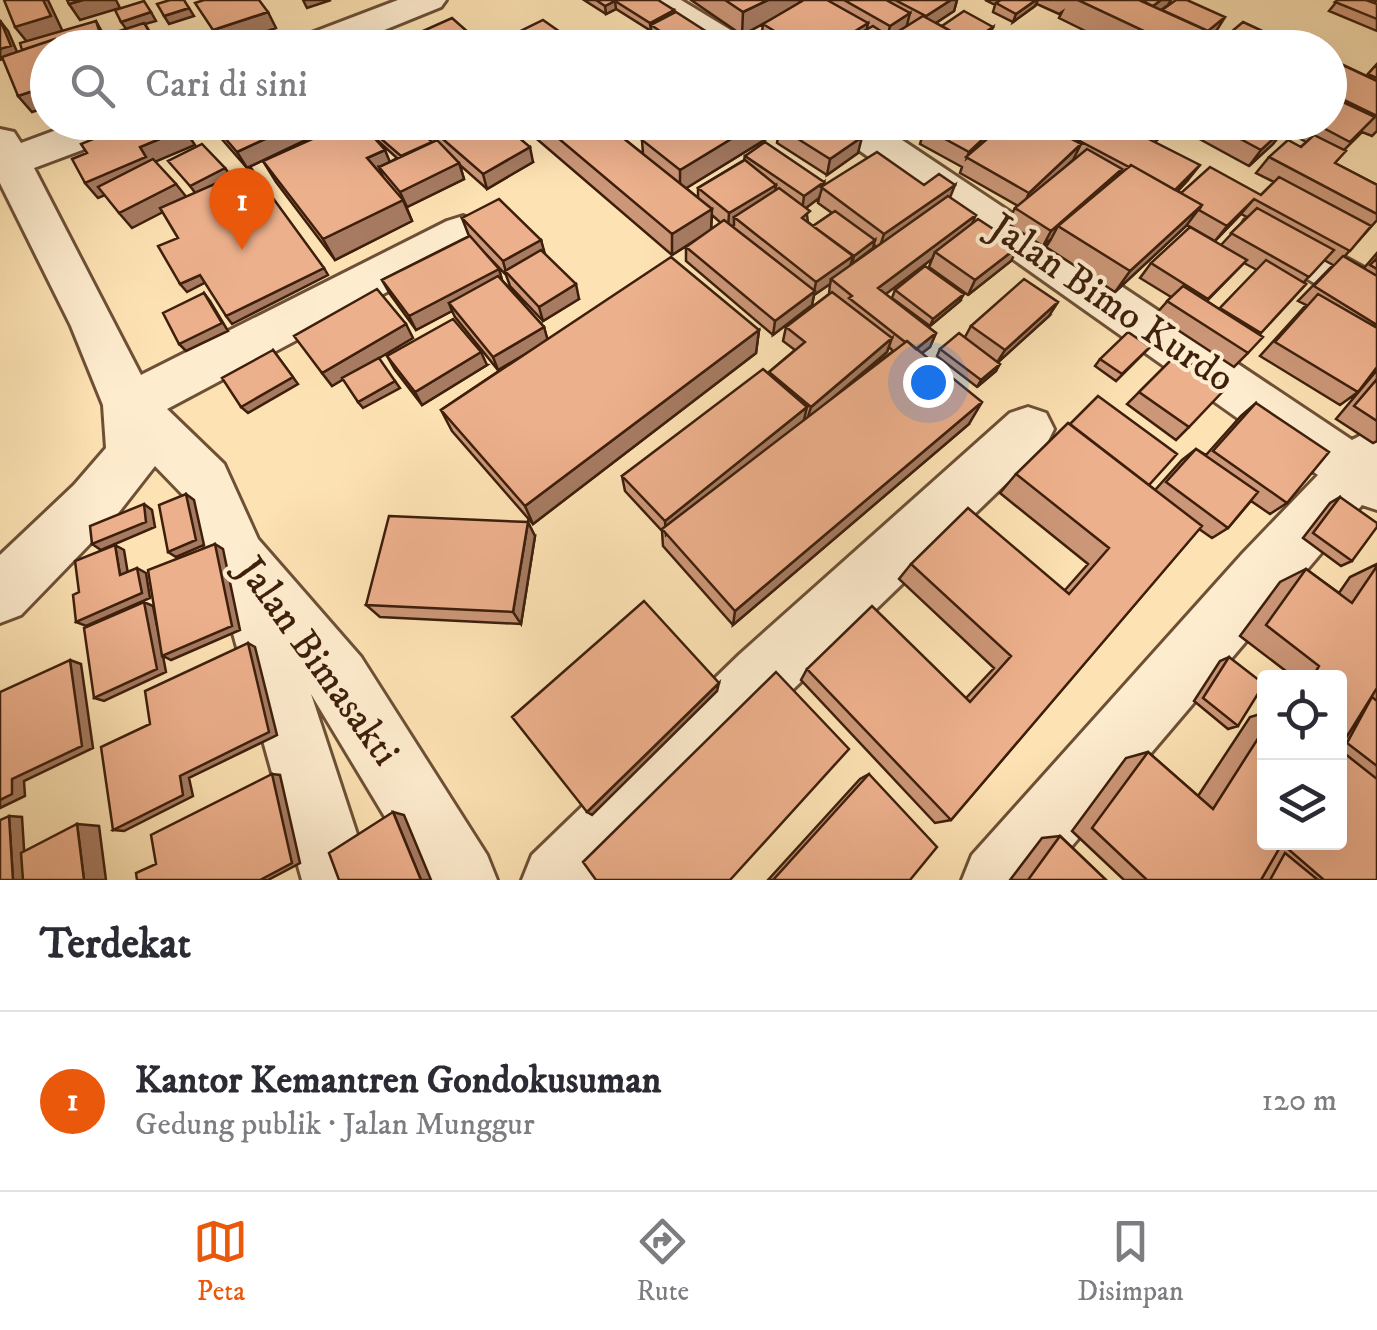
<!DOCTYPE html>
<html lang="id">
<meta charset="utf-8">
<style>
:root{--surface:#fff;--page:#f7f7f7;--text:#2b2b33;--muted:#7c7c81;--line:#e1e1e2;--accent:#ea580c}
body{margin:0;font-family:"IM FELL DW Pica",serif;background:var(--page);color:var(--text)}
.controls{position:absolute;right:30px;bottom:30px;display:grid;overflow:hidden;border-radius:10px;box-shadow:0 10px 40px #0002}
.controls button{width:90px;height:90px;display:grid;place-items:center;padding:0;border:0;border-bottom:2px solid var(--line);background:var(--surface);color:var(--text);font:50px sans-serif}
.you{position:absolute;left:928px;top:382px;width:35px;height:35px;margin:-25px;border:8px solid #fff;border-radius:50%;background:#1a73e8;box-shadow:0 0 0 15px #1a73e833}
.badge{display:grid;place-items:center;width:65px;height:65px;border-radius:50%;background:var(--accent);color:#fff;font-size:32px;font-weight:700}
.pin{position:absolute;translate:-50% -82px;filter:drop-shadow(0 2px 5px #0008)}
.pin::after{content:'';position:absolute;top:52px;width:35px;height:30px;background:inherit;clip-path:polygon(0 0,100% 0,50% 100%)}
.list{margin:0;padding:0;list-style:none}
h2{display:flex;justify-content:space-between;align-items:center;height:130px;margin:0;padding:0 40px;font-size:42px}
h2 small{font-size:32px;font-weight:400;color:var(--muted)}
.list li{display:grid;grid-template-columns:65px 1fr auto;gap:30px;align-items:center;box-sizing:border-box;height:180px;padding:0 40px;border-top:2px solid var(--line)}
.list b{display:block;font-size:38px;white-space:nowrap}
.list p{margin:0;font-size:32px;white-space:nowrap;color:var(--muted)}
.list em{font-size:32px;font-style:normal;color:var(--muted)}
.icon{flex:none;width:55px;height:55px;fill:none;stroke:currentColor;stroke-width:2;stroke-linecap:round;stroke-linejoin:round}
.map{position:relative;flex:none;width:1377px;height:880px;overflow:hidden}
.search{position:absolute;background:var(--surface);box-shadow:0 10px 40px #0002;left:30px;right:30px;top:30px;height:110px;display:flex;align-items:center;gap:25px;box-sizing:border-box;padding:0 35px;border-radius:55px;color:var(--muted);font-size:38px}
.sheet{height:310px;background:var(--surface)}
nav{display:flex;justify-content:space-around;align-items:center;box-sizing:border-box;height:140px;border-top:2px solid var(--line);background:var(--surface);font-size:28px;color:var(--muted)}
nav a{display:grid;justify-items:center;gap:5px}
nav .on{color:var(--accent)}
.map>svg:first-child{display:block}
.lines{fill:none;stroke-linecap:round;stroke-linejoin:round}
.minor-casing{stroke:#6d5036;stroke-width:6}
.minor{fill:#feecce;fill-rule:evenodd}
.wall{fill:#cc9778;stroke:#3d1f0c;stroke-width:2.5;fill-rule:evenodd}
.shaded-wall{fill:#a67b62;stroke:#3d1f0c;stroke-width:2.5}
.building{fill:#edb08c;stroke:#3d1f0c;stroke-width:2.5}
.labels{text-anchor:middle;dominant-baseline:central;stroke-width:8;stroke-linejoin:round;paint-order:stroke}
.street-label{font-size:40px;fill:#3d1f0c;stroke:#feecce}
</style>
<div class="map">
<svg width="1377" height="880" viewBox="0 0 1377 880">
<rect width="100%" height="100%" fill="#fde2b3"/>
<filter id="stains"><feTurbulence type="fractalNoise" baseFrequency=".002" numOctaves="4"/><feColorMatrix values="0 0 0 0 .2 0 0 0 0 .09 0 0 0 0 .02 0 0 0 .5 -.17"/></filter>
<radialGradient id="worn" r=".72"><stop offset=".6" stop-color="#630" stop-opacity="0"/><stop offset="1" stop-color="#630" stop-opacity=".3"/></radialGradient>
<g class="lines">
<g class="minor-casing">
<path id="minor" d="M398 0H446L441 7 340 48H288L293 40Z
M640 0H681L747 40 752 48H708L645 7Z
M78 122H139L133 131 34 168 141 375 447 221 463 216 479 221 485 232 479 243 167 409 224 464 258 539 361 657 487 855 497 880H423L311 694 372 880H302L217 576 184 496 155 466 112 521 21 615 0 623V555L74 485 106 448 103 405 71 326 0 183V129L14 132 21 143Z
M826 122H875L1352 440 1377 427V510L1362 505 1043 880H962L972 855 1243 553 1318 475 832 131Z
M1261 215 1277 220 1377 275V315L1360 310 1245 242 1239 231 1245 220Z
M1028 407 1046 413 1054 429 1046 445 784 698 606 880H522L532 855 740 654 1010 413Z"/>
</g>
<use href="#minor" class="minor"/>
</g>
<path class="wall" d="M584 0H658L674 13 732 48H673L651 33V31L616 9 606 14Z
M691 0H800V3L804 0H957L954 11 936 23 942 26 990 35 976 45 981 48H774L761 40 763 24 742 35Z
M985 0H1171L1168 5 1161 10 1214 34 1212 48H1120L1059 18 1062 12 1059 14 1037 4 1035 6 1013 22 993 12 995 5Z
M1338 0H1377L1374 3 1377 4V31L1329 11Z
M1330 59 1366 76 1377 64V131L1372 136 1362 132 1344 150 1335 163 1377 185V220L1344 257 1364 268 1377 253V367L1358 392 1340 405 1260 356 1306 305 1298 301 1333 265 1324 260 1304 282 1306 284 1259 335 1248 353 1234 367 1155 315 1171 297 1140 278 1151 263 1221 245 1247 217 1241 214 1215 241 1187 225 1115 292 1046 247 1051 239 1043 246 1007 223 1015 208 1018 206 960 173 962 167 920 144 925 128 931 124 929 122H1116L1110 126 1122 125 1126 122H1277L1276 124 1280 125 1282 122H1330ZM1172 124 1249 166 1273 144 1284 130 1306 142 1301 147 1269 157 1256 173 1274 182 1261 195 1181 193 1178 191 1188 180 1155 142 1167 131ZM1244 263 1257 270 1219 309 1207 301Z
M211 122 310 138 247 168 220 137Z
M307 122H346L324 134 390 162 397 158 377 140 373 132 391 122H500L533 162 487 189 460 165 464 179 407 207 406 206 412 221 335 260 276 182 263 161 321 135Z
M517 122H603L643 154 642 140 660 129 651 122H838L858 153 827 175 777 143 779 131 686 188 698 198V188L744 160 745 156 824 182 823 186 924 185 950 198 1011 261 968 295 929 267 932 259 885 294 936 333 930 347 922 353 969 424 733 625 663 546 662 531 625 491 622 476 768 373 795 350 783 341 786 327 829 294 830 284 814 295 812 305 773 335 686 261V247L693 242 672 255ZM819 198 818 203 832 213 813 226 808 222 806 208ZM712 215 721 223 711 229ZM874 245 877 247 850 266 851 263 873 248ZM889 347 893 351 836 395 887 352Z
M462 218 541 240 544 253 579 299 543 321 510 286 506 275 480 248 499 269 502 280 544 327 547 339 759 330 756 353 533 524 452 431 441 410 521 356 498 370 455 317 452 311 416 330 390 294 382 280 469 236Z
M895 290 960 301 930 326 892 298Z
M1049 316 998 362 996 371 977 387 937 356 940 349 965 337 971 326Z
M1150 347 1116 381 1095 366 1100 359Z
M1177 354 1189 427 1176 440 1127 404Z
M387 356 487 365 422 405 395 370Z
M1377 370V441L1373 443 1336 419Z
M1256 403 1287 503 1270 514 1251 501 1228 528 1212 538 1199 529 951 820 935 823 801 680 807 669 966 698 994 668 899 579 911 564 1065 590 1088 564 1000 493 1016 474 1149 485 1155 490 1182 460 1196 449 1206 455 1241 416Z
M1340 497 1352 561 1341 566 1303 538 1330 503Z
M535 536 521 624 380 617 366 605Z
M1377 564V880H1124L1072 831 1126 758 1148 752 1198 796 1250 717 1264 713V842H1340V678H1290L1291 675 1240 636 1280 582 1306 569 1339 593 1350 577Z
M1229 657 1238 726 1228 729 1194 701 1220 661Z
M869 774 910 880H768L860 779Z
M1060 836 1106 880H1010L1042 838Z"/>
<path class="shaded-wall" d="M43 0H48L63 32 28 43 15 27Z
M83 0H116L120 8 80 20 69 4Z
M303 0H331L307 8Z
M768 0H800L799 5 742 35 743 12Z
M951 0H957L954 11 922 32 926 16Z
M1036 0H1038L1035 6 1013 22 1016 14Z
M1161 0H1171L1168 5 1144 22 1153 6Z
M615 1 616 9 606 14 605 6Z
M189 8 194 16 169 24 164 16Z
M674 10V18L651 25V31L650 23Z
M151 12 156 21 145 24 159 48H147L127 30 121 22Z
M268 12 276 28 222 47 213 30Z
M910 13 906 29 899 31 898 34 886 42 890 26Z
M1225 17 1215 33 1203 34Z
M96 21 101 30 106 41 85 48H50Z
M1 22 8 31 18 54 0 60Z
M868 23 865 39 851 48H828Z
M993 27 990 35 971 48H962Z
M48 86V107L32 112 18 96Z
M302 122 310 138 247 168 237 152Z
M315 122H346L321 135Z
M421 122H454L430 128 432 134 426 137Z
M759 122H792L779 127V131L680 192V170Z
M1001 122H1007L967 158 969 152Z
M1082 122H1091L1085 133 1062 151 1073 129Z
M1173 123 1167 131 1145 150 1150 141Z
M1285 128 1273 144 1249 166 1261 150Z
M184 129 195 145 152 163 158 173 98 198 85 183 140 147Z
M862 137 858 153 827 175 830 159Z
M1081 144 1073 160 1022 208 1029 193Z
M530 147 533 162 487 189 483 174Z
M385 150 394 172 379 167 383 177 367 158Z
M459 163 464 179 407 207 400 192Z
M1200 165 1188 180 1163 206 1174 191Z
M225 168 231 176 196 194 190 186Z
M1122 169 1113 184 1058 226 1051 239 1043 246 1051 231Z
M824 182 819 198 802 211 804 196Z
M176 184 188 199 132 228 119 213Z
M776 185 774 200 734 217V225L728 228 729 213Z
M955 185 949 200 879 249 884 234Z
M1254 199 1241 214 1215 241 1227 226Z
M403 200 412 221 335 260 323 239Z
M1202 205 1186 226 1115 292 1130 271Z
M712 209 711 230 672 255V234Z
M976 215 969 230 935 252 932 259 874 303 878 288Z
M541 240 545 254 506 272 503 261Z
M875 240 873 248 852 264 854 256Z
M1019 246 1011 261 968 295 975 280Z
M853 256 849 270 831 279 830 284 814 295 812 305 773 335 775 321 814 292 816 282Z
M324 268 328 275 232 324 226 316Z
M499 269 503 284 449 303 452 311 416 330 409 316Z
M200 275 206 282 187 292 180 284Z
M576 284 579 299 543 321 539 307Z
M204 293 210 301 228 331 186 351 179 344Z
M964 294 960 301 930 326 933 319Z
M1058 302 1049 316 996 364 1005 350Z
M406 324 413 338 332 386 322 373Z
M544 327 548 341 498 370 493 357Z
M759 330 756 353 533 524 525 506Z
M936 333 930 347 909 363 915 350Z
M892 338 887 352 807 420 811 407Z
M273 350 298 384 248 413 241 407Z
M481 352 487 365 422 405 415 392Z
M1000 364 996 371 977 387 981 380Z
M395 381 400 388 363 408 358 402Z
M982 402 969 424 733 625 735 611Z
M807 407 803 424 666 535 665 521Z
M186 494 194 500 204 545 176 557 168 552Z
M144 504 152 510 155 527 101 550 92 544Z
M528 522 535 536 521 624 513 612Z
M215 544 223 549 240 630 171 660 163 656 166 672 104 701 94 698 144 602 153 606 163 656Z
M115 545 124 550 129 580 120 575Z
M137 568 146 573 150 598 86 626 76 622Z
M248 643 255 647 277 735 189 778 193 796 124 831 113 830 180 776Z
M70 660 81 664 93 748 24 781 25 796 0 808V800Z
M719 683 717 691 592 815 587 812Z
M272 774 280 775 300 863 268 880H260Z
M393 812 404 815 431 880H421Z
M9 816 22 817 26 880H13Z
M77 824 99 826 106 880H84Z"/>
<path class="building" d="M4 0H43L51 16 15 27Z
M67 0H83L69 4Z
M170 0H184L189 8 164 16 157 4Z
M204 0H259L268 12 213 30 195 3Z
M596 0H658L674 10 650 23 615 1 605 6Z
M725 0H768L743 12Z
M804 0H827L868 23 828 48H802L763 24Z
M844 0H886L910 13 890 26Z
M895 0H951L926 16Z
M1001 0H1036L1016 14 996 3Z
M1078 0H1139L1219 36 1206 48H1147L1130 40 1142 30Z
M1141 0H1161L1153 6Z
M1176 0H1187L1225 17 1208 31 1162 10Z
M1338 0H1366L1377 4V19L1335 2Z
M144 1 151 12 121 22 115 10Z
M964 11 993 27 970 42 942 26Z
M676 12 732 48H685L651 25Z
M923 16 981 48H928L899 31Z
M452 18 486 48H385Z
M543 20 583 48H516L504 39Z
M96 21 100 33 59 45 55 39 22 50 20 43Z
M1 22 11 46 0 49V23Z
M1243 22 1299 48H1229L1218 43Z
M144 23 157 44 147 48H110L104 36Z
M873 26 907 48H833Z
M1043 32 1073 48H1021Z
M55 39 59 48H48V86L18 96 2 57Z
M182 43 185 48H168Z
M1330 59 1377 81V116L1330 93Z
M1377 64V78L1368 74Z
M1330 96 1375 117 1350 142 1312 122H1330Z
M134 122H179L184 129 140 147 146 157 85 183 72 159 87 153 81 144Z
M211 122H301L237 152Z
M350 122H360L385 150 367 158 403 200 323 239 263 161Z
M391 122H409L432 142 401 156 373 132Z
M442 122H500L530 147 483 174 430 128Z
M539 122H603L712 209 672 234Z
M672 122H759L680 170 642 140Z
M786 122H838L862 137 830 159 779 127Z
M932 122H1001L969 152 925 128Z
M1007 122H1039L1081 144 1029 193 966 157Z
M1061 122H1082L1073 129Z
M1095 122H1102L1112 127 1117 123 1200 165 1175 190 1131 165 1129 167 1076 139Z
M1126 122H1171L1173 123 1152 140 1122 125Z
M1209 122H1274L1285 128 1261 150Z
M1314 135 1346 151 1335 163 1377 185V214L1269 157 1288 140 1301 147Z
M437 140 459 163 400 192 379 167Z
M765 142 824 182 804 196 745 156Z
M202 144 225 168 190 186 168 161Z
M1087 149 1122 169 1051 231 1015 208Z
M877 152 924 185 939 174 955 185 884 234 821 187Z
M153 159 176 184 119 213 98 187Z
M745 160 776 185 729 213 698 188Z
M1131 165 1202 205 1130 271 1058 226Z
M1210 167 1261 195 1279 177 1371 226 1350 251 1254 199 1227 226 1199 210 1202 205 1181 193Z
M251 168 324 268 226 316 200 275 180 284 158 246 178 238 160 208Z
M779 188 810 211 802 218 853 256 816 282 734 217Z
M948 196 976 215 878 288 936 333 916 349 907 341 905 342 849 298 852 296 831 279Z
M499 199 541 240 503 261 462 218Z
M1257 208 1334 250 1309 277 1231 233Z
M835 211 875 240 854 256 813 226Z
M978 219 1019 246 975 280 935 252Z
M724 220 815 291 775 321 686 247Z
M1190 227 1247 260 1208 299 1151 263Z
M470 236 499 269 409 316 382 280Z
M541 250 576 284 539 307 505 271Z
M1343 256 1377 276V325L1314 286Z
M671 257 759 330 525 506 441 410Z
M1377 258V269L1370 265Z
M1266 260 1306 284 1261 333 1220 308Z
M925 266 964 294 933 319 895 290Z
M498 276 544 327 493 357 449 303Z
M1024 279 1058 302 1005 350 971 326Z
M1183 286 1263 337 1248 353 1167 301Z
M377 289 406 324 322 373 294 336Z
M832 292 892 338 811 407 769 372 805 342 786 327Z
M204 293 222 323 179 344 163 313Z
M1318 294 1377 328V367L1358 392 1275 342Z
M453 319 481 352 415 392 387 356Z
M1128 332 1150 347 1122 374 1100 359Z
M959 333 1000 364 981 380 940 349Z
M907 341 982 402 735 611 662 529Z
M273 350 293 377 241 407 222 378Z
M1177 354 1227 387 1189 427 1139 392Z
M379 358 395 381 358 402 342 378Z
M763 369 807 407 665 521 622 476Z
M1377 379V421L1354 406Z
M1098 396 1177 454 1149 485 1070 424Z
M1256 403 1329 452 1287 503 1213 451Z
M1068 423 1202 526 951 820 807 669 872 606 970 702 1011 656 911 564 968 508 1069 594 1109 548 1016 474Z
M1196 449 1258 492 1228 528 1166 482Z
M186 494 196 540 168 552 159 505Z
M1340 497 1377 523V527L1352 561 1313 533Z
M144 504 146 522 92 544 90 526Z
M389 516 528 522 513 612 366 605Z
M215 544 232 626 162 656 148 570Z
M115 545 120 575 137 568 142 593 76 622 73 595 79 592 75 561Z
M1377 566V688L1346 738 1340 733V678H1312L1319 666 1266 625 1306 569 1352 603Z
M644 601 719 683 587 812 512 717Z
M144 602 157 669 94 698 84 628Z
M248 643 269 732 180 776 183 795 113 830 101 747 150 724 145 691Z
M1229 657 1264 684 1238 726 1203 698Z
M70 660 82 746 12 779V794L0 800V692Z
M776 672 849 749 730 880H596L583 862Z
M1372 697 1377 701V766L1347 743Z
M1264 729V842H1283L1261 880H1147L1092 828 1148 752 1213 809Z
M1344 753 1377 779V880H1324L1288 849 1291 842H1340V761Z
M272 774 292 863 260 880H137L136 873 156 864 151 835Z
M869 774 937 847 910 880H773Z
M393 812 421 880H339L329 853Z
M9 816 13 880H0V820Z
M77 824 84 880H23L21 853Z
M1060 836 1106 880H1028Z
M1285 853 1318 880H1270Z"/>
<g class="labels">
<g class="street-label">
<text transform="translate(1111 304) rotate(34)">Jalan Bimo Kurdo</text>
<text transform="translate(317 662) rotate(54)">Jalan Bimasakti</text>
</g>
</g>
<rect width="100%" height="100%" filter="url(#stains)"/>
<rect width="100%" height="100%" fill="url(#worn)"/>
</svg>
<div class="controls">
<button><svg class="icon" aria-label="locate" viewBox="0 0 24 24"><circle cx="12" cy="12" r="6"/><path d="M12 2v4M12 18v4M2 12h4M18 12h4"/></svg></button>
<button><svg class="icon" aria-label="layers" viewBox="0 0 24 24"><path d="M12 4l9 5-9 5-9-5zM3 14l9 5 9-5"/></svg></button>
</div>
<div class="you"></div>
<div class="pin badge" style="left:242px;top:250px">1</div>
<div class="search"><svg class="icon" aria-label="search" viewBox="0 0 24 24"><circle cx="10" cy="10" r="6"/><path d="M15 15l6 6"/></svg>Cari di sini</div>
</div>
<section class="sheet">
<h2>Terdekat<small></small></h2>
<ul class="list">
<li><span class="badge">1</span><div><b>Kantor Kemantren Gondokusuman</b><p>Gedung publik · Jalan Munggur</p></div><em>120 m</em></li>
</ul>
</section>
<nav>
<a class="on"><svg class="icon" aria-label="map" viewBox="0 0 24 24"><path d="M3 6l6-2 6 2 6-2v14l-6 2-6-2-6 2zM9 4v14M15 6v14"/></svg>Peta</a>
<a><svg class="icon" aria-label="directions" viewBox="0 0 24 24"><path d="M12 3l9 9-9 9-9-9zM9 14v-3h6M13 9l2 2-2 2"/></svg>Rute</a>
<a><svg class="icon" aria-label="saved" viewBox="0 0 24 24"><path d="M7 4h10v16l-5-4-5 4z"/></svg>Disimpan</a>
</nav>
